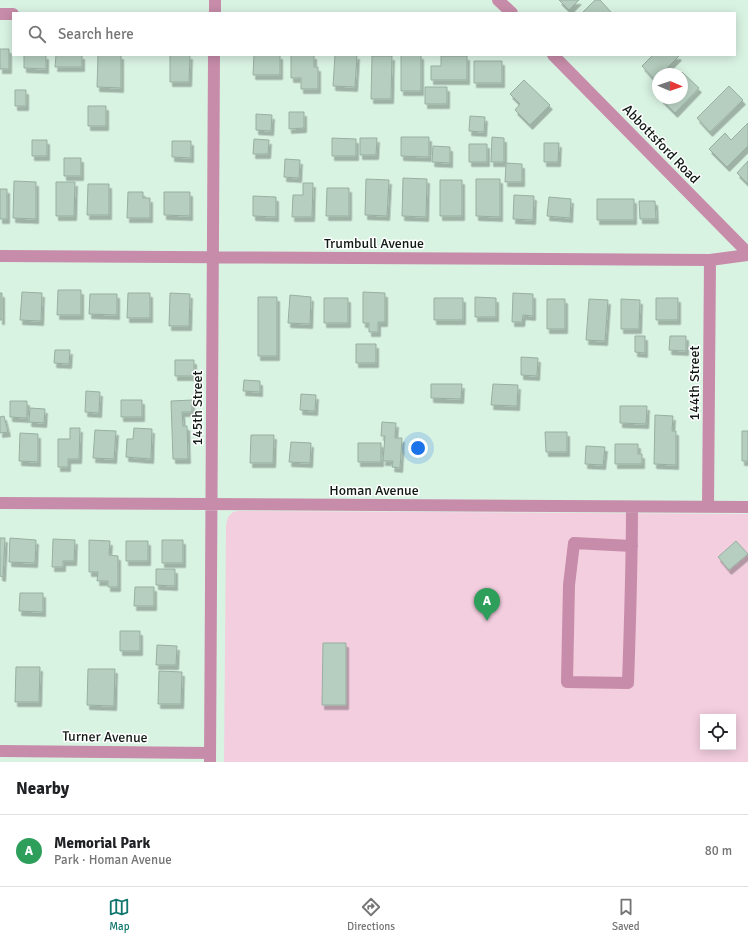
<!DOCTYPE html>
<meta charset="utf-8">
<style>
:root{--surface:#fff;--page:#f6f6f6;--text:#202124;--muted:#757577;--line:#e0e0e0;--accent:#0f766e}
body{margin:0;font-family:Signika,sans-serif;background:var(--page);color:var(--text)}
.controls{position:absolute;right:12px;bottom:12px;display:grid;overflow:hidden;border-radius:0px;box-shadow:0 2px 10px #0003}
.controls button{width:36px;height:36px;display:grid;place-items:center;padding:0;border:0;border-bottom:1px solid var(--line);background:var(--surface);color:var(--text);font:20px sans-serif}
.compass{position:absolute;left:652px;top:68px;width:36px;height:36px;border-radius:50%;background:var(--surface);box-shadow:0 2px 10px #0003;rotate:92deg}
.you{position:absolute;left:418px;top:448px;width:14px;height:14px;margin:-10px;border:3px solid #fff;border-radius:50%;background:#1a73e8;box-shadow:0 0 0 6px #1a73e833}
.badge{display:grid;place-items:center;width:26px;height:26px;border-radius:50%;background:var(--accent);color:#fff;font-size:13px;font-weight:700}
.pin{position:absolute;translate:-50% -33px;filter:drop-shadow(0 1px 2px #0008)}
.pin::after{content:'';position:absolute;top:21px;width:14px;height:12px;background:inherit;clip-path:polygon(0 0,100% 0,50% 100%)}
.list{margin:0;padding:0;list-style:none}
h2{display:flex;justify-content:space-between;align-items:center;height:52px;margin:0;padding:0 16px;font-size:17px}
h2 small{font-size:13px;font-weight:400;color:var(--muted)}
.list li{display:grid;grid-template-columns:26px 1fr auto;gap:12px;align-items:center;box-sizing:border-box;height:72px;padding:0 16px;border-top:1px solid var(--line)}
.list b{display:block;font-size:15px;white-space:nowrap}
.list p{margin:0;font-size:13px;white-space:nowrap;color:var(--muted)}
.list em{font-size:13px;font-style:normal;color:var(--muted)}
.icon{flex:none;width:22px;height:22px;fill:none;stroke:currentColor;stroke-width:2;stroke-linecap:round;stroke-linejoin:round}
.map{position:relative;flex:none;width:748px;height:762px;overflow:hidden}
.search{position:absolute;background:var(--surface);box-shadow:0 2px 10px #0003;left:12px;right:12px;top:12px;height:44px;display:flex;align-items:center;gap:10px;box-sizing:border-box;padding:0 14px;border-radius:0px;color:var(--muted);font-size:15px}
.sheet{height:124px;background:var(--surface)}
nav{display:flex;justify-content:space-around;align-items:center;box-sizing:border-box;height:56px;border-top:1px solid var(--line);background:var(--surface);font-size:11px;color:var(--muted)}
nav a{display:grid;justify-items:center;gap:2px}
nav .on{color:var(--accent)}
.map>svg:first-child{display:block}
.green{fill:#f3cedf;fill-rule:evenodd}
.building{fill:#b5cebf;stroke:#97afa0;filter:url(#shadow)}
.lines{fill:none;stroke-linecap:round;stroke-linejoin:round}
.minor{stroke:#c78ca9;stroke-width:12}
.labels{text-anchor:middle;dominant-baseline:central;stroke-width:3;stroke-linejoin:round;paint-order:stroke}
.street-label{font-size:14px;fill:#101a14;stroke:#fff}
</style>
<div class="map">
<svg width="748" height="762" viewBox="0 0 748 762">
<defs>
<filter id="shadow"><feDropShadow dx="2.5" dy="4.5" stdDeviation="0" flood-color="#0004"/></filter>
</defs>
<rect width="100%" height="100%" fill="#d9f3e3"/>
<path class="green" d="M238 511 748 514V762H224L226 525 228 517 233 512ZM703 717H733V747H703Z"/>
<path class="building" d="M559 0H579L569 10Z
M595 0H600L612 13H582Z
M0 49H9V69H0Z
M24 55H46V69L24 68Z
M56 55H82V67H55Z
M98 55H121V88L97 87Z
M170 55H190L189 82H170Z
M254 55H280V75H253Z
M291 55H314V67H318V89H301V78H291Z
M335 55H357L355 87 333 86Z
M401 55H421V91H401Z
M653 55H678L679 56 661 74H658V77L655 80 642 66Z
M372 56H392L391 99H371Z
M441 56H467V80H431V66H441Z
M474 61H502V83H474Z
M682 72 699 88 675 113 660 98H682V74H681Z
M524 80 550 105 530 125 515 110 520 104 510 94Z
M729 86 743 100 710 132 697 118Z
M425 87H447V104H425Z
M15 90H26V106H15Z
M88 106H106V126H88Z
M289 112H304V128L289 129Z
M256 114 272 115 271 131 256 130Z
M470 116 485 117 484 132 469 131Z
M748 123V146L727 167 709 149 725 133 731 140Z
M401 137H429V157L401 156Z
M492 137 504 138V162H491Z
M332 138 356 139V156H332Z
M360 138H377L376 155H360Z
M254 139 269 140 268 154H253Z
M32 140H47V156H32Z
M172 141H191V158L172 157Z
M544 143H559L558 162H544Z
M469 144H487V162H469Z
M433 146 450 147V163L432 162Z
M64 158H81V176H64Z
M285 159 300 160 299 178 284 177Z
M748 161V184L737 173Z
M506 163 522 164V182H505Z
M403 178 427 179 426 217 402 216Z
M366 179 389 180 387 216 365 215Z
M476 179H500V217L476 216Z
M440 180H462V216H440Z
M14 181 36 182V219L13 218Z
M56 182H75L74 216H56Z
M303 183H313L312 217H292L293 195H303Z
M88 184H109V215H87Z
M327 188H349V216H326Z
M0 189H7V219H0Z
M128 192H143V198H150V218H127Z
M164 192H190V216L164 215Z
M514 195 534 196 533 220 513 219Z
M253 196 276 197V217L253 216Z
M549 197 571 199 570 218 547 216Z
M597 199H634V220H597Z
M639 201H655L656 219H640Z
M58 290H81V315H57Z
M22 292 42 293 41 321 20 320Z
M363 292 385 293V322H378V332H369V323H363Z
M0 293H2V320H0Z
M128 293H150V318H127Z
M170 293 190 294 189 326H169Z
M513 293 533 294V316L523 315 522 322H512Z
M90 294H117V315L89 314Z
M290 295 311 297 310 324 288 323Z
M258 297H277V356H258Z
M475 297 496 298V317H475Z
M324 298H348V323H324Z
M434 298H463V320H434Z
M656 298H678V320H656Z
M547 299H565V329H547Z
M589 299 608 300 605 341 586 340Z
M621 299 640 300 639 329H621Z
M635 336H645V353L635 352Z
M670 336H686V351L669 350Z
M356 344H376V363H356Z
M55 350H70L69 364 54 363Z
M521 357 538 358 537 376 521 375Z
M175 360H194V376H175Z
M244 380 260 381V392L243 391Z
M431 384H462L461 399 431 398Z
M493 384 518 385 517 406 491 405Z
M86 391 100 392 99 413 85 412Z
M301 394 316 395 315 411 300 410Z
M121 400H142V417H121Z
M192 400V412H182L183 426H187L188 459H173L171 401Z
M10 401H27V418L10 417Z
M620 406H647L646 424 620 423Z
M30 408 45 409 44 423 29 422Z
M655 415 673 416 672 431H676V465L654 464Z
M4 416 8 432 0 433V417Z
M382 422 396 423 395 438H402L400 468 392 467 393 461H383L385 436H381Z
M70 428H80L79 459H68V467H58V439H70Z
M134 428 152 429 151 459 126 457 127 439H133Z
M95 430 116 431 114 459 93 458Z
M742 431H748V461H742Z
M545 432H567V452H546Z
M20 433 38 434V462L19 461Z
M251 435H274L273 463H250Z
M291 442 311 443 310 463 289 462Z
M358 443H381V462H358Z
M615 444H638V454H642V464H615Z
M586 446 605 447 603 465 585 464Z
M0 538H5L3 577 0 576Z
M10 538 36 540 35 563 9 562Z
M53 539 75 540 74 561H63V567H52Z
M89 540 110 541 109 555 118 556V587H108V581H97L98 572H89Z
M162 540H183V563H162Z
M126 541H148V561H126Z
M736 541 748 554 729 570 718 557Z
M156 569H175V586L156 585Z
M135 587H154V606H134Z
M20 593H43V612L19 611Z
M120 631H140V651H120Z
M323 643H346V705H322Z
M157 645 177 646 176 665H156Z
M16 667H40L39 702H15Z
M88 669H115L114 706 87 705Z
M159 671 182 672 181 704H158Z"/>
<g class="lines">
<path class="minor" d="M498 0 512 13
M215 13V0
M0 14H13
M553 55 748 253
M0 256 710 260 748 255
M0 503 748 507
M708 507 710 260
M632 546 574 543 569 585 567 682 628 683C630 625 632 566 632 507
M0 751 210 753
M210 762 214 55"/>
</g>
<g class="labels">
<g class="street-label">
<text transform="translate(661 144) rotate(46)">Abbottsford Road</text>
<text x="374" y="243">Trumbull Avenue</text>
<text transform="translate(694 383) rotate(-90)">144th Street</text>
<text transform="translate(197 408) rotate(-90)">145th Street</text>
<text x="374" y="490">Homan Avenue</text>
<text transform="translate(105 737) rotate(1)">Turner Avenue</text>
</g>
</g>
</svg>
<div class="controls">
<button><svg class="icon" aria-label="locate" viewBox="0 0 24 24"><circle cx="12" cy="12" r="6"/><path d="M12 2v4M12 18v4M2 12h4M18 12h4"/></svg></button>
</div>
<svg class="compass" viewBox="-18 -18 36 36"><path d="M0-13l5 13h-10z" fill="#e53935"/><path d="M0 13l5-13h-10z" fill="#757577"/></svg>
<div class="you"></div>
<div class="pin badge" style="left:487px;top:621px;background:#2e9e5b">A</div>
<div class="search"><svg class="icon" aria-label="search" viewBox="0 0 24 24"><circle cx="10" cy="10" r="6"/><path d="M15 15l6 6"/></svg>Search here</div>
</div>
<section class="sheet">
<h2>Nearby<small></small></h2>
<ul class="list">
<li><span class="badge" style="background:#2e9e5b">A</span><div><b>Memorial Park</b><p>Park · Homan Avenue</p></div><em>80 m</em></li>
</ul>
</section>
<nav>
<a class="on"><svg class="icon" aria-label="map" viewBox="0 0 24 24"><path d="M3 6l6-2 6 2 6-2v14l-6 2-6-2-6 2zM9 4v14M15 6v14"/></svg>Map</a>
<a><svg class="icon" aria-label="directions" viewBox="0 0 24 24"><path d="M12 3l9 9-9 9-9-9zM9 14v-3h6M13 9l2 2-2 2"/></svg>Directions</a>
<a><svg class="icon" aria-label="saved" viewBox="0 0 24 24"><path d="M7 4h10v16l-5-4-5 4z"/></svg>Saved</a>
</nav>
